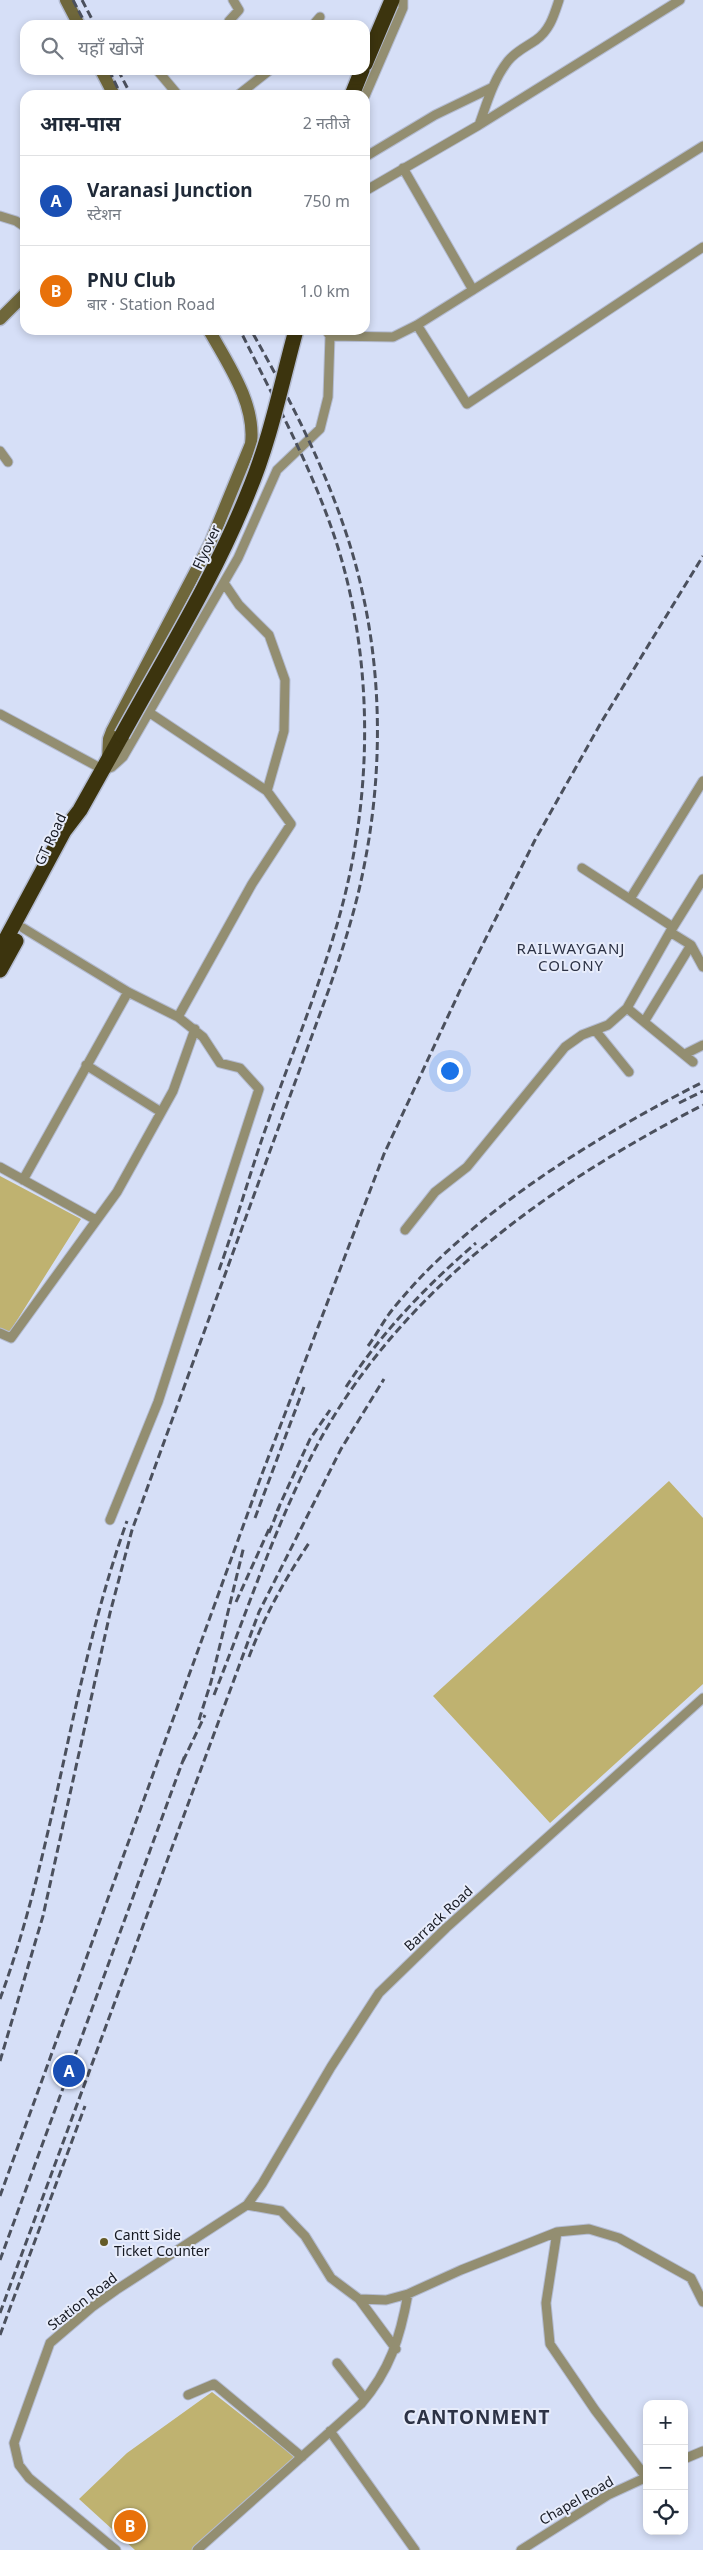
<!DOCTYPE html>
<html lang="hi">
<meta charset="utf-8">
<style>
:root{--surface:#fff;--page:#f2f2f3;--text:#1f2937;--muted:#747a83;--line:#e0e1e3;--accent:#1a73e8}
body{margin:0;font-family:"Noto Sans","Noto Sans Devanagari",sans-serif;background:var(--page);color:var(--text)}
.controls{position:absolute;right:15px;bottom:15px;display:grid;overflow:hidden;border-radius:10px;box-shadow:0 2px 8px #0003}
.controls button{width:45px;height:45px;display:grid;place-items:center;padding:0;border:0;border-bottom:1px solid var(--line);background:var(--surface);color:var(--text);font:25px sans-serif}
.you{position:absolute;left:449px;top:1070px;width:18px;height:18px;margin:-12px;border:4px solid #fff;border-radius:50%;background:#1a73e8;box-shadow:0 0 0 8px #1a73e833}
.badge{display:grid;place-items:center;width:32px;height:32px;border-radius:50%;background:var(--accent);color:#fff;font-size:16px;font-weight:700}
.pin{position:absolute;translate:-50% -50%;border:2px solid #fff;box-shadow:0 1px 5px #0006}
.list{margin:0;padding:0;list-style:none}
h2{display:flex;justify-content:space-between;align-items:center;height:65px;margin:0;padding:0 20px;font-size:21px}
h2 small{font-size:16px;font-weight:400;color:var(--muted)}
.list li{display:grid;grid-template-columns:32px 1fr auto;gap:15px;align-items:center;box-sizing:border-box;height:90px;padding:0 20px;border-top:1px solid var(--line)}
.list b{display:block;font-size:19px;white-space:nowrap}
.list p{margin:0;font-size:16px;white-space:nowrap;color:var(--muted)}
.list em{font-size:16px;font-style:normal;color:var(--muted)}
.icon{flex:none;width:28px;height:28px;fill:none;stroke:currentColor;stroke-width:2;stroke-linecap:round;stroke-linejoin:round}
.map{position:relative;flex:none;width:703px;height:2550px;overflow:hidden}
.search{position:absolute;background:var(--surface);box-shadow:0 2px 8px #0003;left:20px;top:20px;width:350px;height:55px;display:flex;align-items:center;gap:12px;box-sizing:border-box;padding:0 18px;border-radius:15px;color:var(--muted);font-size:19px}
.panel{position:absolute;background:var(--surface);box-shadow:0 2px 8px #0003;left:20px;top:90px;width:350px;height:245px;border-radius:15px}
.map>svg:first-child{display:block}
.green{fill:#bfb270}
.lines{fill:none;stroke-linecap:round;stroke-linejoin:round}
.street-casing{stroke:#b3bbd1;stroke-width:11}
.secondary-casing{stroke:#b3bbd1;stroke-width:15}
.highway-casing{stroke:#b3bbd1;stroke-width:18}
.street{stroke:#938e71;stroke-width:9}
.secondary{stroke:#6f673b;stroke-width:12}
.highway{stroke:#3c340e;stroke-width:15}
.rail{stroke:#4b505d;stroke-width:3;stroke-dasharray:8 4;stroke-linecap:butt}
.highway-bridge-casing{stroke:#b3bbd1;stroke-width:18;stroke-linecap:butt}
.highway-bridge{stroke:#3c340e;stroke-width:15}
.poi-dot{fill:#655b27;stroke:#e7ecfb;stroke-width:2}
.labels{text-anchor:middle;dominant-baseline:central;stroke-width:4;stroke-linejoin:round;paint-order:stroke}
.street-label{font-size:14px;fill:#161922;stroke:#e7ecfb}
.poi-label{font-size:14px;fill:#161922;stroke:#e7ecfb;text-anchor:start}
.neighbourhood-label{font-size:15px;letter-spacing:1px;fill:#2c3245;stroke:#e7ecfb}
.district-label{font-size:19px;font-weight:bold;letter-spacing:1px;fill:#2c3245;stroke:#e7ecfb}
</style>
<div class="map">
<svg width="703" height="2550" viewBox="0 0 703 2550">
<rect width="100%" height="100%" fill="#d6dff7"/>
<path class="green" d="M0 1176 81 1219 9 1333 0 1328Z
M669 1481 703 1518V1684L550 1823 433 1696Z
M212 2392 295 2457 194 2550H135L79 2499 127 2453Z"/>
<g class="lines">
<g class="street-casing">
<path id="street" d="M228 25 229 21 239 10 233 0
M313 25 320 17
M157 70 178 95
M238 95 270 70
M365 96 403 8V0
M479 125C487 103 493 80 508 61 516 51 526 47 536 40 550 30 554 15 559 0
M365 157 435 115 493 87
M403 168 473 290
M365 191 479 125 680 0
M0 216 16 221 25 227
M417 325 467 404 703 247
M330 336 393 337 417 325 703 146
M0 451 8 462
M224 583 239 605 269 635 285 680 284 731 267 791
M0 714 104 770 112 767 123 757 238 558 277 470 320 429 328 397 330 336 326 330
M582 868 673 927
M630 899 703 781
M23 928 128 992 178 1017 252 884 291 824 267 791 150 713
M670 932 691 945 703 967
M627 1008 693 1062
M644 1022 691 945
M595 1030 629 1072
M685 1054 703 1045
M86 1065 161 1112
M0 1167 96 1220
M23 1180 128 992
M405 1230 435 1192 467 1167 565 1047 582 1035 608 1025 627 1008 670 932 703 879
M0 1333 11 1338 117 1192 173 1091 195 1029
M110 1520 158 1402 259 1089 240 1068 220 1063 203 1037 178 1017
M247 2205 281 2211 305 2236 331 2278 359 2299 386 2300 408 2294 461 2270 557 2232 546 2303 550 2344 595 2410 646 2477
M557 2232 589 2229 619 2238 691 2278 703 2302
M359 2299 396 2349
M337 2363 365 2399
M188 2395 214 2384 302 2457
M330 2431 415 2550
M684 2459 703 2451
M116 2550 29 2478 19 2465 14 2443 50 2343 92 2307 116 2290 247 2205 262 2184 331 2067 379 1993 446 1928 703 1698
M197 2550 361 2404C390 2370 400 2338 408 2294
M521 2550 608 2495 647 2477"/>
</g>
<g class="secondary-casing">
<path id="secondary" d="M66 0 79 25
M101 70 114 95
M0 319 25 294
M108 760 109 739 112 731 210 544 251 444C256 404 228 364 209 330"/>
</g>
<g class="highway-casing">
<path id="highway" d="M365 64 392 0
M352 95 362 70
M0 950 64 831 80 810 122 735
M0 970 16 941"/>
</g>
<use href="#street" class="street"/>
<use href="#secondary" class="secondary"/>
<use href="#highway" class="highway"/>
<path class="rail" d="M73 0 86 25
M82 0 95 25
M109 70 121 95
M118 70 131 95
M679 1103 703 1091
M219 1270C237 1220 251 1169 269 1119 291 1056 317 993 336 928 371 811 375 679 342 561 319 480 277 405 240 330
M368 1346C376 1335 382 1324 389 1314 463 1218 596 1136 703 1082
M346 1387C381 1333 427 1285 476 1243
M277 1511 310 1439 330 1410
M255 1518 304 1387
M269 1533 280 1505
M236 1602 270 1527
M249 1657C264 1617 285 1579 309 1543
M214 1695C246 1614 273 1532 312 1455 394 1295 547 1185 703 1105
M199 1720 211 1682 244 1546
M183 1761 205 1715
M0 1999C57 1844 71 1677 127 1521
M0 2061 43 1916 110 1613 132 1530 329 989C341 954 353 918 361 881 387 763 383 638 343 524 320 457 286 392 251 330
M0 2196 262 1474 384 1154 463 984 535 840 602 721 703 556
M0 2260 185 1755
M0 2313 259 1612 341 1449 384 1379
M0 2335 85 2106"/>
<g class="highway-bridge-casing">
<path id="highway-bridge" d="M122 735C166 655 214 578 248 493 270 441 281 385 296 330"/>
</g>
<use href="#highway-bridge" class="highway-bridge"/>
</g>
<circle class="poi-dot" cx="104" cy="2242" r="5"/>
<g class="labels">
<g class="street-label">
<text transform="translate(206 547) rotate(-65)">Flyover</text>
<text transform="translate(50 839) rotate(-65)">GT Road</text>
<text transform="translate(438 1918) rotate(-43)">Barrack Road</text>
<text transform="translate(82 2301) rotate(-38)">Station Road</text>
<text transform="translate(576 2500) rotate(-30)">Chapel Road</text>
</g>
<g class="poi-label">
<text x="114" y="2234">Cantt Side<tspan x="114" dy="16">Ticket Counter</tspan></text>
</g>
<g class="neighbourhood-label">
<text x="571" y="948">RAILWAYGANJ<tspan x="571" dy="17">COLONY</tspan></text>
</g>
<g class="district-label">
<text x="477" y="2417">CANTONMENT</text>
</g>
</g>
</svg>
<div class="controls">
<button>+</button>
<button>−</button>
<button><svg class="icon" aria-label="locate" viewBox="0 0 24 24"><circle cx="12" cy="12" r="6"/><path d="M12 2v4M12 18v4M2 12h4M18 12h4"/></svg></button>
</div>
<div class="you"></div>
<div class="pin badge" style="left:69px;top:2071px;background:#1a4fb4">A</div>
<div class="pin badge" style="left:130px;top:2526px;background:#e8710a">B</div>
<div class="search"><svg class="icon" aria-label="search" viewBox="0 0 24 24"><circle cx="10" cy="10" r="6"/><path d="M15 15l6 6"/></svg>यहाँ खोजें</div>
<section class="panel">
<h2>आस-पास<small>2 नतीजे</small></h2>
<ul class="list">
<li><span class="badge" style="background:#1a4fb4">A</span><div><b>Varanasi Junction</b><p>स्टेशन</p></div><em>750 m</em></li>
<li><span class="badge" style="background:#e8710a">B</span><div><b>PNU Club</b><p>बार · Station Road</p></div><em>1.0 km</em></li>
</ul>
</section>
</div>
